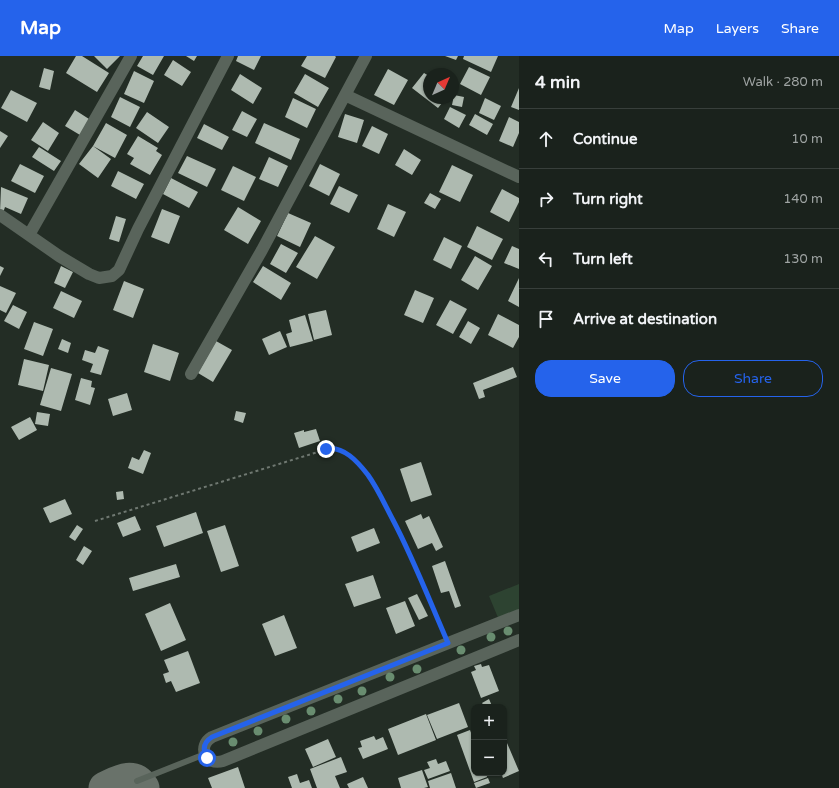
<!DOCTYPE html>
<meta charset="utf-8">
<style>
:root{--surface:#1a221c;--page:#272f29;--text:#f1f3f6;--muted:#9fa4a3;--line:#383f3b;--accent:#2563eb}
body{margin:0;font-family:"Varela Round",sans-serif;background:var(--page);color:var(--text)}
.controls{position:absolute;right:12px;bottom:12px;display:grid;overflow:hidden;border-radius:8px;box-shadow:0 1px 3px #0004}
.controls button{width:36px;height:36px;display:grid;place-items:center;padding:0;border:0;border-bottom:1px solid var(--line);background:var(--surface);color:var(--text);font:20px sans-serif}
.compass{position:absolute;left:423px;top:12px;width:36px;height:36px;border-radius:50%;background:var(--surface);box-shadow:0 1px 3px #0004;rotate:44deg}
.stop{position:absolute;width:12px;height:12px;margin:-9px;border:3px solid #2563eb;border-radius:50%;background:#fff}
.stop.end{background:#2563eb;border-color:#fff;box-shadow:0 1px 4px #0008}
.list{margin:0;padding:0;list-style:none}
h2{display:flex;justify-content:space-between;align-items:center;height:52px;margin:0;padding:0 16px;font-size:17px}
h2 small{font-size:13px;font-weight:400;color:var(--muted)}
.list li{display:grid;grid-template-columns:26px 1fr auto;gap:12px;align-items:center;box-sizing:border-box;height:60px;padding:0 16px;border-top:1px solid var(--line)}
.list b{display:block;font-size:15px;white-space:nowrap}
.list em{font-size:13px;font-style:normal;color:var(--muted)}
.actions{display:flex;gap:8px;padding:12px 16px}
.actions a{flex:1;padding:9px 0;border:1px solid var(--accent);border-radius:16px;text-align:center;font-size:14px;color:var(--accent)}
.actions .main{background:var(--accent);color:#fff}
.icon{flex:none;width:22px;height:22px;fill:none;stroke:currentColor;stroke-width:2;stroke-linecap:round;stroke-linejoin:round}
.map{position:relative;flex:none;width:519px;height:732px;overflow:hidden}
header{display:flex;align-items:center;gap:24px;box-sizing:border-box;height:56px;padding:0 20px;background:var(--accent);color:#fff}
header strong{font-size:19px}
nav{display:flex;gap:22px;margin-inline-start:auto;font-size:14px}
main{display:flex}
aside{flex:1;background:var(--surface)}
.map>svg:first-child{display:block}
.green{fill:#2d4331}
.lines{fill:none;stroke-linecap:round;stroke-linejoin:round}
.taxiway{stroke:#69726a;stroke-width:33}
.building{fill:#aebab0}
.path{stroke:#6f7871;stroke-width:2;stroke-dasharray:3 3;stroke-linecap:butt}
.lane{stroke:#59645b;stroke-width:6}
.street{stroke:#59645b;stroke-width:12}
.tree{fill:#698d70}
.route{stroke:#2563eb;stroke-width:5}
</style>
<header>
<strong>Map</strong>
<nav><a>Map</a><a>Layers</a><a>Share</a></nav>
</header>
<main>
<div class="map">
<svg width="519" height="732" viewBox="0 0 519 732">
<rect width="100%" height="100%" fill="#232d25"/>
<path class="green" d="M519 528V556L499 564 489 540Z"/>
<g class="lines">
<path class="taxiway" d="M105 732C118 726 133 716 143 732"/>
</g>
<path class="building" d="M76 0H82L109 17 97 36 66 17Z
M94 0H120L107 13Z
M143 0H164L153 19 137 10Z
M186 0H197L194 5Z
M238 0H261L254 14 236 5Z
M307 0H335L336 1 325 22 301 10Z
M445 0H458L456 4Z
M464 0H498L491 16 463 3Z
M173 4 191 16 182 30 164 19Z
M469 11 490 21 481 39 460 28Z
M44 12 54 15 50 34 39 31Z
M388 13 408 24 394 49 374 39Z
M134 15 154 25 144 47 124 38Z
M424 17 429 20V42H446L438 52 412 32Z
M240 18 262 32 253 48 231 34Z
M305 18 329 32 318 51 294 37Z
M519 32V54L511 51Z
M11 34 37 47 27 66 1 52Z
M454 39 464 41 462 51 452 49Z
M120 41 140 51 130 71 111 61Z
M293 42 316 53 307 72 285 61Z
M485 42 501 50 494 64 479 57Z
M450 51 466 59 459 72 444 63Z
M75 54 89 63 80 79 65 70Z
M242 55 257 63 247 81 232 74Z
M147 56 169 71 158 87 136 72Z
M345 58 364 64 357 87 338 81Z
M475 58 493 68 487 79 469 69Z
M509 61 519 66V77L513 91 499 85Z
M43 66 59 77 48 95 31 84Z
M106 67 127 79 115 102 93 90Z
M264 67 300 83 291 104 255 87Z
M204 68 229 81 222 94 197 82Z
M372 70 388 78 379 98 362 90Z
M0 75 8 80 0 92Z
M138 80 158 92 156 95 162 99 150 119 130 108 134 102 127 98Z
M93 90 111 103 98 122 79 108Z
M39 91 61 105 54 115 32 101Z
M404 93 421 104 412 119 395 109Z
M187 100 216 113 207 131 178 117Z
M269 101 288 110 278 131 259 123Z
M20 108 44 120 35 137 11 125Z
M320 108 340 118 329 140 309 130Z
M452 109 473 119 460 146 439 136Z
M233 110 256 121 244 145 221 134Z
M118 115 144 128 136 143 111 130Z
M171 122 198 136 189 152 163 138Z
M339 130 358 139 349 157 330 148Z
M1 131 28 142 21 158 5 151 3 157 0 156Z
M502 133 519 142V146L509 166 490 156Z
M430 137 441 143 435 153 424 147Z
M388 148 406 156 394 181 377 173Z
M238 151 261 165 248 188 224 174Z
M162 153 180 160 169 188 151 181Z
M288 157 311 167 300 191 277 180Z
M116 160 126 163 119 186 109 183Z
M477 170 503 183 492 204 467 191Z
M315 180 335 191 317 223 296 211Z
M444 181 462 190 451 213 433 204Z
M281 188 298 197 286 217 270 208Z
M512 190 519 193V213L504 207Z
M475 200 492 210 478 234 461 224Z
M0 210 4 212 0 220Z
M61 210 73 216 65 232 54 227Z
M263 210 291 227 281 244 253 226Z
M519 222V251L508 245Z
M124 225 144 233 133 262 113 254Z
M0 230 16 237 6 257 0 254Z
M415 234 434 242 423 267 404 259Z
M61 235 82 245 74 262 53 252Z
M450 244 467 253 453 278 436 269Z
M13 249 27 256 19 273 4 265Z
M326 254 332 279 314 284 308 258Z
M498 258 519 269V281L513 292 488 279Z
M305 259 313 285 290 291 286 278 292 276 289 264Z
M468 265 480 272 471 288 459 281Z
M34 266 53 273 43 300 24 293Z
M280 275 287 291 269 299 262 283Z
M62 283 71 287 68 297 58 293Z
M216 285 232 294 213 326 198 317Z
M153 288 179 297 170 325 144 316Z
M98 290 109 294 101 319 90 316 93 308 82 304 85 294 95 297Z
M24 303 49 309 43 335 18 329Z
M513 311 517 321 483 334 485 341 479 343 473 327Z
M51 312 72 318 61 355 40 349Z
M81 322 92 325 91 331 95 332 90 349 75 344Z
M127 337 132 354 113 360 108 343Z
M236 355 246 357 243 367 234 364Z
M37 356 50 358 48 370 35 368Z
M30 361 37 374 19 384 11 371Z
M316 373 320 385 299 392 294 377 304 374V376Z
M144 394 151 397 143 418 128 412 132 401 139 404Z
M421 406 432 439 411 446 400 413Z
M123 435 124 443 117 444 116 436Z
M65 443 72 458 50 467 43 452Z
M196 456 203 477 164 491 156 470Z
M421 458 423 463 429 460 443 491 436 495 432 487 418 493 405 465Z
M135 460 141 474 123 481 117 467Z
M77 469 83 473 75 485 69 481Z
M225 469 239 510 221 516 207 475Z
M374 472 380 487 357 496 351 481Z
M84 490 92 495 83 509 76 504Z
M445 505 461 550 455 552 449 535 441 537 432 510Z
M176 508 180 521 133 535 129 522Z
M373 519 381 542 354 551 345 528Z
M417 538 428 560 419 564 408 542Z
M405 545 415 570 396 578 386 552Z
M170 547 186 584 161 595 145 558Z
M284 559 297 592 275 600 262 568Z
M188 595 200 627 176 636 171 625 166 627 163 618 169 616 164 604Z
M481 608 482 611 489 609 499 635 481 642 471 616 476 614 474 610Z
M489 643 492 650 485 651 482 647Z
M459 647 468 671 437 683 427 659Z
M426 658 436 684 398 699 388 673Z
M470 674 474 685V717H486L487 721 474 726 457 679Z
M374 680 376 684 383 681 388 693 363 703 358 692 362 691 360 685Z
M504 680 519 715 503 722 501 717H504Z
M328 683 336 701 313 711 305 693Z
M341 701 347 716 335 720 340 732H317L310 713Z
M436 703 438 708 446 705 450 715 428 723 424 714 430 712 427 706Z
M238 711 245 732H212L208 722Z
M422 714 428 731 424 732H401L398 722Z
M451 717 456 732H430L428 725Z
M297 718 300 727 309 724 312 732H292L288 721Z
M363 721 368 732H349L347 728Z
M488 722 490 727 476 732 474 727Z"/>
<g class="lines">
<path class="path" d="M95 465 334 391 344 396 356 405 375 428 403 482 444 577"/>
<path class="lane" d="M137 725 205 698"/>
<path class="street" d="M345 39 519 121
M0 159 59 200 89 218 99 222 112 220 119 214 138 173 228 0
M29 179 131 0
M191 318 262 194 366 0
M519 559 212 681C197 690 205 710 223 705L519 584"/>
</g>
<g class="tree">
<circle cx="508" cy="575" r="4.5"/>
<circle cx="491" cy="581" r="4.5"/>
<circle cx="461" cy="594" r="4.5"/>
<circle cx="417" cy="613" r="4.5"/>
<circle cx="390" cy="621" r="4.5"/>
<circle cx="362" cy="635" r="4.5"/>
<circle cx="338" cy="643" r="4.5"/>
<circle cx="311" cy="655" r="4.5"/>
<circle cx="286" cy="663" r="4.5"/>
<circle cx="258" cy="675" r="4.5"/>
<circle cx="233" cy="686" r="4.5"/>
</g>
<g class="lines">
<path class="route" d="M207 702C202 693 204 686 212 681L448 587C430 546 414 504 393 464 385 449 378 433 368 419 358 406 343 389 326 393"/>
</g>
</svg>
<div class="controls">
<button>+</button>
<button>−</button>
</div>
<svg class="compass" viewBox="-18 -18 36 36"><path d="M0-13l5 13h-10z" fill="#e53935"/><path d="M0 13l5-13h-10z" fill="#9fa4a3"/></svg>
<div class="stop" style="left:207px;top:702px"></div>
<div class="stop end" style="left:326px;top:393px"></div>
</div>
<aside>
<h2>4 min<small>Walk · 280 m</small></h2>
<ul class="list">
<li><svg class="icon" aria-label="ahead" viewBox="0 0 24 24"><path d="M12 20V5M6 11l6-6 6 6"/></svg><div><b>Continue</b></div><em>10 m</em></li>
<li><svg class="icon" aria-label="right" viewBox="0 0 24 24"><path d="M7 20v-9h11M14 6l5 5-5 5"/></svg><div><b>Turn right</b></div><em>140 m</em></li>
<li><svg class="icon" aria-label="left" viewBox="0 0 24 24"><path d="M17 20v-9H6M10 6l-5 5 5 5"/></svg><div><b>Turn left</b></div><em>130 m</em></li>
<li><svg class="icon" aria-label="arrive" viewBox="0 0 24 24"><path d="M6 21V4h12l-3 4 3 4H6"/></svg><div><b>Arrive at destination</b></div></li>
</ul>
<div class="actions"><a class="main">Save</a><a>Share</a></div>
</aside>
</main>
